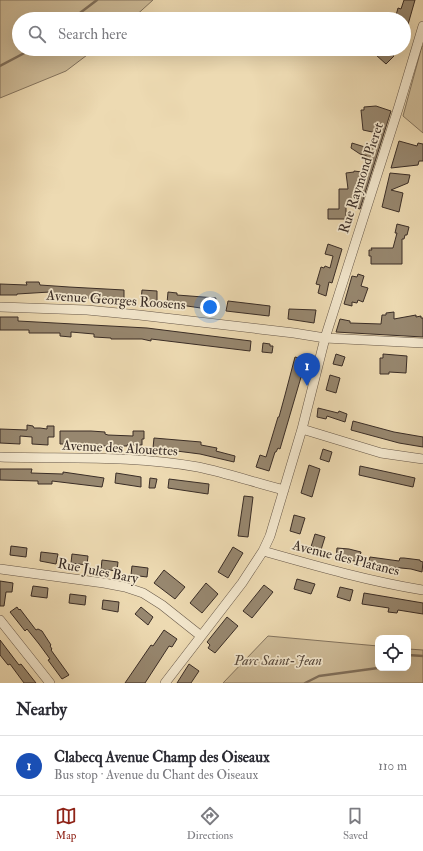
<!DOCTYPE html>
<meta charset="utf-8">
<style>
:root{--surface:#fff;--page:#f7f7f7;--text:#2b2b33;--muted:#7c7c81;--line:#e1e1e2;--accent:#8f2418}
body{margin:0;font-family:"IM FELL Double Pica",serif;background:var(--page);color:var(--text)}
.controls{position:absolute;right:12px;bottom:12px;display:grid;overflow:hidden;border-radius:8px;box-shadow:0 4px 16px #0002}
.controls button{width:36px;height:36px;display:grid;place-items:center;padding:0;border:0;border-bottom:1px solid var(--line);background:var(--surface);color:var(--text);font:20px sans-serif}
.you{position:absolute;left:210px;top:307px;width:14px;height:14px;margin:-10px;border:3px solid #fff;border-radius:50%;background:#1a73e8;box-shadow:0 0 0 6px #1a73e833}
.badge{display:grid;place-items:center;width:26px;height:26px;border-radius:50%;background:var(--accent);color:#fff;font-size:13px;font-weight:700}
.pin{position:absolute;translate:-50% -33px;filter:drop-shadow(0 1px 2px #0008)}
.pin::after{content:'';position:absolute;top:21px;width:14px;height:12px;background:inherit;clip-path:polygon(0 0,100% 0,50% 100%)}
.list{margin:0;padding:0;list-style:none}
h2{display:flex;justify-content:space-between;align-items:center;height:52px;margin:0;padding:0 16px;font-size:17px}
h2 small{font-size:13px;font-weight:400;color:var(--muted)}
.list li{display:grid;grid-template-columns:26px 1fr auto;gap:12px;align-items:center;box-sizing:border-box;height:60px;padding:0 16px;border-top:1px solid var(--line)}
.list b{display:block;font-size:15px;white-space:nowrap}
.list p{margin:0;font-size:13px;white-space:nowrap;color:var(--muted)}
.list em{font-size:13px;font-style:normal;color:var(--muted)}
.icon{flex:none;width:22px;height:22px;fill:none;stroke:currentColor;stroke-width:2;stroke-linecap:round;stroke-linejoin:round}
.map{position:relative;flex:none;width:423px;height:683px;overflow:hidden}
.search{position:absolute;background:var(--surface);box-shadow:0 4px 16px #0002;left:12px;right:12px;top:12px;height:44px;display:flex;align-items:center;gap:10px;box-sizing:border-box;padding:0 14px;border-radius:22px;color:var(--muted);font-size:15px}
.sheet{height:112px;background:var(--surface)}
nav{display:flex;justify-content:space-around;align-items:center;box-sizing:border-box;height:56px;border-top:1px solid var(--line);background:var(--surface);font-size:11px;color:var(--muted)}
nav a{display:grid;justify-items:center;gap:2px}
nav .on{color:var(--accent)}
.map>svg:first-child{display:block}
.green{fill:#cfbd9a;stroke:#847560}
.lines{fill:none;stroke-linecap:round;stroke-linejoin:round}
.stream{stroke:#81715d;stroke-width:2.5}
.building{fill:#97876f;stroke:#3a2d26}
.street-casing{stroke:#675849;stroke-width:10}
.street{stroke:#f3e7cd;stroke-width:9}
.labels{text-anchor:middle;dominant-baseline:central;stroke-width:3.5;stroke-linejoin:round;paint-order:stroke}
.street-label{font-size:14px;fill:#3a2d26;stroke:#f3e7cd}
.park-label{font-size:14px;font-style:italic;fill:#584a3d;stroke:#f3e7cd}
</style>
<div class="map">
<svg width="423" height="683" viewBox="0 0 423 683">
<rect width="100%" height="100%" fill="#eddab2"/>
<filter id="stains"><feTurbulence type="fractalNoise" baseFrequency=".005" numOctaves="4"/><feColorMatrix values="0 0 0 0 .2 0 0 0 0 .09 0 0 0 0 .02 0 0 0 .5 -.17"/></filter>
<radialGradient id="worn" r=".72"><stop offset=".6" stop-color="#630" stop-opacity="0"/><stop offset="1" stop-color="#630" stop-opacity=".3"/></radialGradient>
<path class="green" d="M0 0H153L132 19H19V49H95L66 71 0 98Z
M422 46H423V133L403 116Z
M268 636 378 646V668H408V649L423 650V683H223Z"/>
<g class="lines">
<path class="stream" d="M72 19 97 0
M0 66 32 49
M408 655 423 656
M305 683 319 676 378 668"/>
</g>
<path class="building" d="M404 0H415L405 35H404V19H395L398 8 401 9Z
M381 49H386L394 56 386 64 376 55Z
M376 106 391 111 360 209 346 205V219H328V209H339V189H348L346 173 354 172V171L362 172 367 156 360 154 351 148 352 143 368 148 369 146 372 147 377 133 363 130 361 110H364V107Z
M399 141 417 146 418 143 423 144V161H419L418 165 391 168Z
M390 173 410 175 408 183 391 190 403 193 399 212 382 207Z
M397 224 409 227 407 235H405L404 239H402V264H371V256H369V250H372L371 248H393L397 233H395Z
M328 244 342 249 332 283 329 282 326 296 318 293 320 285 316 284 321 267 324 268 325 266 330 268 333 256 325 254Z
M358 274 364 276 361 286 368 288 363 302 358 300 357 303 352 302V306L344 304 352 276 357 277Z
M26 282H39L40 285 69 287 124 290V300L50 296V292L17 294V295H0V284L27 285Z
M142 290 157 291V302L141 301Z
M168 292 177 293V295L216 298 214 310 167 303Z
M228 301 270 306 269 316 226 311Z
M289 309 316 310 314 323 288 319Z
M394 312V319L416 315V317L421 316V318H423V337L336 332 340 319 350 321V323L381 324 382 315H386V313Z
M0 317H18V321L147 328 251 341 250 351 151 339V341L142 339H111V338L94 337V334L71 332V337L60 336V333H29V330H0Z
M263 343 270 344V346H273L272 353 262 352Z
M336 354 345 357 342 366 333 364Z
M383 354 407 356 406 373 389 372V374H380V358H383Z
M295 357 306 360 280 449 278 448 276 452H275L269 471 256 467 260 455 266 457 278 417H279L285 395Z
M330 375 340 378 336 393 326 390Z
M318 408 338 413 339 411 347 414 345 422 327 416 326 419 317 417Z
M353 421 394 432 423 437V447L399 443 351 430Z
M27 425 33 426 34 428H40L47 429V426H54V437H48V445L32 444V437L20 436V444L0 443V429L27 430Z
M60 431H91L105 432V434L108 435 133 436V431H144V439H142V445H127V446H78V444H60Z
M154 438 201 442V445L217 448 216 451 235 456 234 462 200 454 153 448Z
M323 449 332 452 329 462 320 459Z
M309 465 320 469 312 497 301 493Z
M360 466 415 478 413 487 359 475Z
M0 469H32L31 473 63 474V472L104 478 102 487 52 481V484H38V481L0 480Z
M116 473 141 477V487L115 483Z
M150 478 157 479 155 488H149Z
M169 479 209 484 208 494 168 488Z
M244 496 253 497 248 537 238 536Z
M294 515 305 518 300 534 290 531Z
M315 534 325 537 320 553 310 550Z
M11 546 27 548 26 557 10 555Z
M233 547 243 553 228 578 218 572Z
M337 548 349 549 361 552 360 556H362L361 562 336 558Z
M41 552 58 554 56 564 40 561Z
M72 554 88 556 87 565 71 563Z
M370 557 399 561 400 558H404L420 560V561L423 562 422 572 411 569 391 567 390 571 368 566Z
M102 560 118 562 117 571 101 569Z
M132 566 148 568 147 577 131 575Z
M164 570 185 587 175 599 154 583Z
M297 579 315 584 311 594 294 589Z
M0 581 13 583 12 592H6L4 606H0Z
M206 583 218 594 202 613 190 603Z
M264 585 273 592 252 618 243 611Z
M33 586 48 588 47 598 31 596Z
M340 587 353 590 350 601 337 597Z
M364 593 423 603V614L398 610 397 613 388 612 389 608 362 604Z
M70 594 86 596 85 605 69 603Z
M103 600 119 602 118 612 102 609Z
M17 607 19 610 20 609 36 630 38 629 42 631 51 645 50 646 52 649 51 650 69 675 62 679 48 660 50 659 39 644 27 629 25 631 10 612Z
M141 607 153 617 148 625 135 614Z
M227 617 238 626 215 653 208 648 210 645 207 642Z
M164 630 177 639 172 647 169 646 145 683H125L151 645 153 646Z
M0 640 19 665 21 664 36 683H24L10 664 8 665 0 655Z
M189 664 199 671 191 683H177Z"/>
<g class="lines">
<g class="street-casing">
<path id="street" d="M0 307 87 310 139 315 294 333 325 338 423 343
M302 429 381 453 423 459
M0 457C66 459 133 455 198 467 227 473 256 483 284 490
M263 551C316 566 368 581 423 590
M0 569 104 583 125 587 143 593 162 605 201 636
M0 620 50 683
M165 683 242 583 263 551 270 536 302 429 325 338 399 106 423 26"/>
</g>
<use href="#street" class="street"/>
</g>
<g class="labels">
<g class="street-label">
<text transform="translate(361 178) rotate(-72)">Rue Raymond Pieret</text>
<text transform="translate(116 300) rotate(4)">Avenue Georges Roosens</text>
<text transform="translate(120 448) rotate(3)">Avenue des Alouettes</text>
<text transform="translate(346 558) rotate(14)">Avenue des Platanes</text>
<text transform="translate(98 571) rotate(11)">Rue Jules Bary</text>
</g>
<g class="park-label">
<text x="278" y="660">Parc Saint-Jean</text>
</g>
</g>
<rect width="100%" height="100%" filter="url(#stains)"/>
<rect width="100%" height="100%" fill="url(#worn)"/>
</svg>
<div class="controls">
<button><svg class="icon" aria-label="locate" viewBox="0 0 24 24"><circle cx="12" cy="12" r="6"/><path d="M12 2v4M12 18v4M2 12h4M18 12h4"/></svg></button>
</div>
<div class="you"></div>
<div class="pin badge" style="left:307px;top:386px;background:#1a4fb4">1</div>
<div class="search"><svg class="icon" aria-label="search" viewBox="0 0 24 24"><circle cx="10" cy="10" r="6"/><path d="M15 15l6 6"/></svg>Search here</div>
</div>
<section class="sheet">
<h2>Nearby<small></small></h2>
<ul class="list">
<li><span class="badge" style="background:#1a4fb4">1</span><div><b>Clabecq Avenue Champ des Oiseaux</b><p>Bus stop · Avenue du Chant des Oiseaux</p></div><em>110 m</em></li>
</ul>
</section>
<nav>
<a class="on"><svg class="icon" aria-label="map" viewBox="0 0 24 24"><path d="M3 6l6-2 6 2 6-2v14l-6 2-6-2-6 2zM9 4v14M15 6v14"/></svg>Map</a>
<a><svg class="icon" aria-label="directions" viewBox="0 0 24 24"><path d="M12 3l9 9-9 9-9-9zM9 14v-3h6M13 9l2 2-2 2"/></svg>Directions</a>
<a><svg class="icon" aria-label="saved" viewBox="0 0 24 24"><path d="M7 4h10v16l-5-4-5 4z"/></svg>Saved</a>
</nav>
